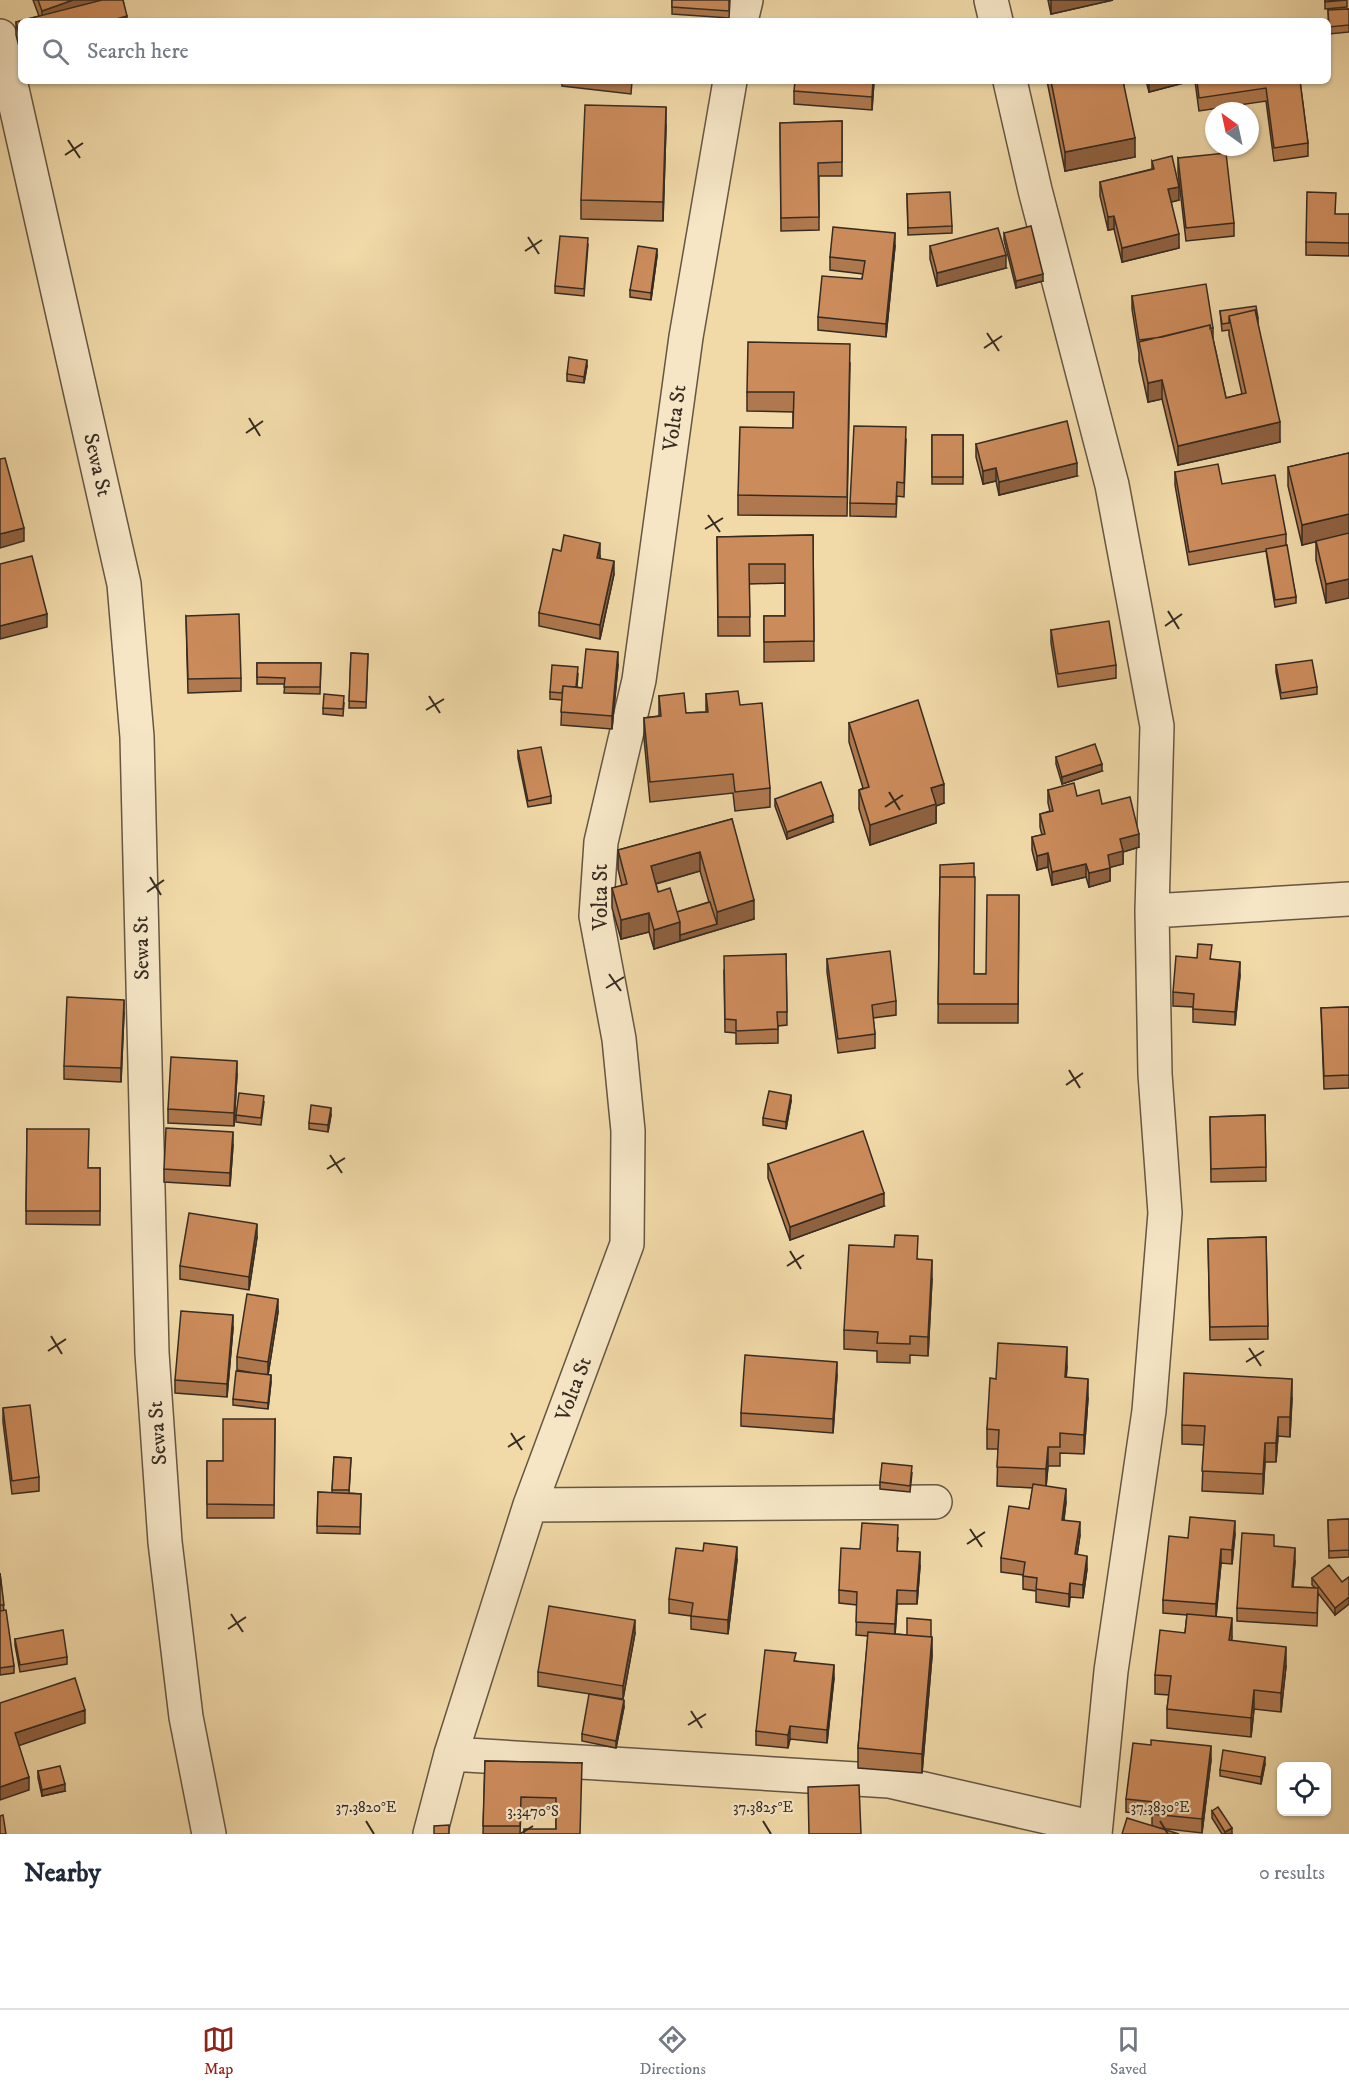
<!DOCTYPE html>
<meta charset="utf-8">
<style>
:root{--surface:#fff;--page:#f6f6f7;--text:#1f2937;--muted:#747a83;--line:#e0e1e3;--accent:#8f2418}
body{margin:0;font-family:"IM FELL DW Pica",serif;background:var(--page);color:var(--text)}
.controls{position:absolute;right:18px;bottom:18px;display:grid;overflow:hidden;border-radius:9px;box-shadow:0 2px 4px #0004}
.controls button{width:54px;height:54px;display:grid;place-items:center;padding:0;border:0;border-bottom:2px solid var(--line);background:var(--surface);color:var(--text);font:30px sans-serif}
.compass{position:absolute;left:1205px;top:102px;width:54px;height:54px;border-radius:50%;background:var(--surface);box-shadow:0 2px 4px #0004;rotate:327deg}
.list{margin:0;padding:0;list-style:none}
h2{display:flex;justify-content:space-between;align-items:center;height:78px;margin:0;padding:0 24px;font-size:26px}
h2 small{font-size:20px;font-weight:400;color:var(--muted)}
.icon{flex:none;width:33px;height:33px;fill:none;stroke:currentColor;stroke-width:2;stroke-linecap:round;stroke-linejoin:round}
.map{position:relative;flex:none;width:1349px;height:1834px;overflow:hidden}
.search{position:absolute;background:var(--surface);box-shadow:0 2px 4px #0004;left:18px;right:18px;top:18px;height:66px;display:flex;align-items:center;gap:15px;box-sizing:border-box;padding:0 21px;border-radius:9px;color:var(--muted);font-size:22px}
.sheet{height:174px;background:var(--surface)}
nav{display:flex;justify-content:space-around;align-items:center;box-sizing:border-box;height:84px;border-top:2px solid var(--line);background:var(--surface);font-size:16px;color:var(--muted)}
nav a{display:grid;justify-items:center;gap:3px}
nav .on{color:var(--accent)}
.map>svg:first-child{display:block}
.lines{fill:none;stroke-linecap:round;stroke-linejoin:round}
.minor-casing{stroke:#655643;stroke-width:36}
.minor{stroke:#f6e6c6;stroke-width:33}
.wall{fill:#af784e;stroke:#362b21;stroke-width:1.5;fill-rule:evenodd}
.shaded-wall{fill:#8f6140;stroke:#362b21;stroke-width:1.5}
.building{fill:#cc8b5b;stroke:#362b21;stroke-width:1.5}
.ticks{fill:none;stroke:#362b21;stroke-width:2}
.labels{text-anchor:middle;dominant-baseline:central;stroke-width:4.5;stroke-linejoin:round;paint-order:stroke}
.street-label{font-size:21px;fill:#362b21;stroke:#f6e6c6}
.ticks-label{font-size:15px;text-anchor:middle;fill:#362b21;stroke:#f6e6c6;stroke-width:4.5;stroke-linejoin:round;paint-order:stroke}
</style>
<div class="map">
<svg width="1349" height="1834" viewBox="0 0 1349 1834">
<rect width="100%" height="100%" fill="#f1d9a8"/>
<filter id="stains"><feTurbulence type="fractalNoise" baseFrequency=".00333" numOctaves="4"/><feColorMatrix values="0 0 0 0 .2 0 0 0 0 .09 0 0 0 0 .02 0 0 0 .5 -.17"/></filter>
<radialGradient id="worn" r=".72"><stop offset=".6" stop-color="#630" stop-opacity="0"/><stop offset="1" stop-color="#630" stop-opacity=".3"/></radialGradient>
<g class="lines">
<g class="minor-casing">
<path id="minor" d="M991 0 996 21
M741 21 746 0
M0 36 124 584 137 737 152 1353 165 1542 186 1717 209 1834
M1010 81 1035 190 1112 485 1157 726 1152 911 1155 1074 1165 1213 1149 1411 1111 1671 1095 1834
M1152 911 1349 899
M530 1505 935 1502
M451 1754 889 1781 1095 1828
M430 1834 451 1754 530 1505 627 1244 628 1131 619 1039 596 916 601 842 639 680 686 337 730 81"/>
</g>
<use href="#minor" class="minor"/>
</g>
<path class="wall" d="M33 0H123L127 21H21V54L16 35V22L39 16Z
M672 0H730L729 18 672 14Z
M1048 0H1113L1051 14Z
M1325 0H1347V7L1325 9Z
M1349 9V32L1329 34 1328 10Z
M562 81H632L631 94 562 86Z
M874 81 872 110 794 104V91Z
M1047 81H1123L1135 157 1065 171Z
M1146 81H1191L1149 92Z
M1195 81H1300L1308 143V156L1274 161 1266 101 1199 111Z
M842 121V176H819V230L781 231 780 123Z
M666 126 663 221 581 219V200Z
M1178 158 1234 223V236L1186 241 1178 172Z
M1152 161 1179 200 1171 202 1179 248 1122 262 1114 229 1108 230 1100 196V182L1152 169Z
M907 194 952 226V233L908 235Z
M1349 214V256L1306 255V242Z
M1004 233 1043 281 1016 288 1004 240Z
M588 245 584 296 555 293V286Z
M895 246 886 337 818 330V317L862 279 863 274 830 270V257Z
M930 246 1006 268 937 286 930 259Z
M657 256 651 300 630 297V290Z
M1132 296 1213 328V339L1226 398 1242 394 1229 335V330L1222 331 1220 311 1258 318V325L1280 442 1178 465 1162 399 1148 402 1139 361V353L1132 309Z
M850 363 847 516 738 515V495L793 428V412L747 411V392Z
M587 366 584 383 567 381V374Z
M932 435H963V484H932Z
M906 440 904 497 897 496 896 517 850 516V503Z
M976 444 1077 476 999 495 996 481 983 484 976 457Z
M1349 453 1326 603 1316 560V541L1302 545 1288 486V467Z
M1175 472 1222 484 1286 534V545L1296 597V603L1275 607 1266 551 1189 565 1175 485Z
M813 535 814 661 764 662V616H785V583L749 584 750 636H718L717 537Z
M561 551 600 556V558L614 574 600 639 539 626V613Z
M186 616 241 678V691L188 693Z
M1051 630 1116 665V678L1058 687 1051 643Z
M351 653 368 654 366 708H349Z
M257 663H321L320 694 284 693 285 684H257Z
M618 665 612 729 561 725 562 700 550 699V692L578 674 577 687 582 688Z
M1276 665 1317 687V694L1281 699 1276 672Z
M706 694 740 705 770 788V807L735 811 733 793 650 802 644 738V718L659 716V696L686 713 706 712Z
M344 703 343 716 323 714V708Z
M849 723 944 803 936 806V823L870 845 859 809V790L863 788 849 742Z
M518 751 551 796V803L528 807 518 758Z
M1056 757 1102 771 1062 784 1056 764Z
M1048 790 1077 796 1102 804 1139 847 1123 852V864L1110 867V881L1089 887 1086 877 1052 885 1048 867 1037 870 1032 850V837L1042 835 1040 827V814L1050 811 1048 803Z
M775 799 833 822 787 839 775 806Z
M732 819 754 919 654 949 649 932 621 939 612 908V888L622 886 618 869V850ZM700 871 709 902 677 912 658 892 656 884Z
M940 877 974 974H986L1019 895 1018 1023H938Z
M786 954 787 1025 778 1026V1043L736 1044V1033L725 1032 724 970Z
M827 959 896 1001V1015L873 1018 875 1034V1048L838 1053 827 972Z
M1211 959 1240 975 1235 1025 1193 1022V1007L1173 1006V992Z
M1349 1007V1088L1324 1089 1321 1008Z
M124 1013 121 1082 64 1079V1066Z
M237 1074 234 1126 168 1123V1109Z
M791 1101 786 1129 763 1125V1118Z
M264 1102 261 1125 236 1122V1115Z
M331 1115 328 1132 309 1129V1123Z
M1265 1115 1266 1181 1211 1182 1210 1117Z
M27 1129 88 1168H100V1225L26 1224Z
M233 1145 230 1186 164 1182V1169Z
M768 1164 884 1206 790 1240 768 1178Z
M257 1237 249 1290 180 1279V1266Z
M1266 1237 1268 1339 1210 1340 1208 1239Z
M918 1259 932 1279 928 1356 910 1355V1363L877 1362V1351L844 1349V1330Z
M278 1312 268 1375 271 1382 268 1409 233 1405V1399L254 1373 237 1370V1357Z
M233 1328 227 1397 175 1393V1380Z
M1067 1367 1066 1377 1088 1398 1084 1454 1060 1453V1466H1048L1046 1486 1066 1502 1064 1520 1080 1535 1077 1555 1087 1569 1083 1598 1070 1597 1069 1607 1036 1602V1591L1023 1589V1575L1001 1572V1558L1029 1509 1033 1488 997 1486 998 1449H987V1429L996 1379Z
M837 1375 833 1433 741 1426V1413Z
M1292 1398 1290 1437 1278 1436 1276 1462H1265L1263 1494 1202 1491 1204 1445 1182 1444V1425Z
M3 1408 39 1477V1491L12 1494 3 1422Z
M275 1419 274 1518H207V1461H223Z
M334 1457 351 1458 349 1493 361 1494 360 1534 317 1533 318 1492 332 1493Z
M912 1473 910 1492 880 1489V1482Z
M1349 1519V1557L1329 1558 1328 1520Z
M1235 1534 1232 1564 1221 1563 1216 1617 1232 1637 1231 1641 1286 1666 1281 1712 1254 1709 1251 1737 1167 1728V1709L1169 1695 1155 1694V1675L1185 1633 1187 1615 1163 1613V1600L1188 1538Z
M898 1538 897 1551 920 1566 917 1604H897L895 1634 931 1637 932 1656 922 1773 858 1768V1748L868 1636 856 1635 857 1605 839 1603V1590L860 1549Z
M1274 1546 1295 1561 1293 1587 1315 1588 1312 1585V1578L1342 1582 1349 1577V1604L1335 1615 1318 1593 1317 1626 1237 1621V1608Z
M737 1560 728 1634 691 1629V1616L669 1613V1599Z
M0 1573 4 1611 14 1666V1673L0 1675Z
M635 1633 623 1699 538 1686V1672Z
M15 1639 67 1657V1664L20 1672 15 1645Z
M796 1661 834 1678 827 1743 790 1739 788 1748 756 1745V1731Z
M624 1707 616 1748 582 1741V1734Z
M1211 1760 1202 1833 1159 1828 1152 1826V1815L1126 1812V1799Z
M485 1761 582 1763 556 1829V1811H521L520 1834H483Z
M1265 1764 1261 1784 1220 1776V1770Z
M38 1771 65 1791 42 1796 38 1778Z
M1212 1811 1232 1834H1222L1212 1818Z"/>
<path class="shaded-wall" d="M73 0H111L42 21V11Z
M1051 0H1113L1051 14Z
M127 16V21H109Z
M873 81H874L872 110V97Z
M1149 81H1191L1149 92Z
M666 107V126L663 221V202Z
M1135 138V157L1065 171V152Z
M1179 187V200L1168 203V189Z
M1114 216V229L1108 230V217Z
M895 233V246L886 337V324Z
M1179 234V248L1122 262V248Z
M657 249V256L651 300V293Z
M1006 255V268L937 286V273Z
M1043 274V281L1016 288V281Z
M587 360V366L584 383V377Z
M1162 380V399L1148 402V383Z
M1280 422V442L1178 465V446Z
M1077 463V476L999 495V482Z
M996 468V481L983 484V471Z
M1349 514V534L1302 545V525Z
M24 528V541L0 548V534Z
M600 543V556L597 571V558Z
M614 561V574L600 639V625Z
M1349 579V598L1326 603V584Z
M47 614V627L0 639V626Z
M618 652V665L612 729V716Z
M1102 764V771L1062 784V777Z
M944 784V803L936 806V823L870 845V825L931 788Z
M833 815V822L787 839V832Z
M1139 834V847L1123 852V864L1108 868V855L1120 839Z
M700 852V871L651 885V866Z
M1048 853V867L1037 870V856Z
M1086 864V877L1052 885V872Z
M1110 868V881L1089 887V873Z
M754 900V919L680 941V935L717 924V912Z
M649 913V932L621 939V920Z
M680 922V941L654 949V930Z
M1240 962V975L1235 1025V1012Z
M124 1000V1013L121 1082V1068Z
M237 1061V1074L234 1126V1113Z
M791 1095V1101L786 1129V1122Z
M331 1108V1115L328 1132V1125Z
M233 1132V1145L230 1186V1173Z
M884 1193V1206L790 1240V1227Z
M257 1224V1237L249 1290V1277Z
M932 1260V1279L928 1356V1337Z
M278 1299V1312L268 1375V1362Z
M233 1315V1328L227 1397V1384Z
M1067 1347V1367L1065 1396V1377Z
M837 1362V1375L833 1433V1419Z
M271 1375V1382L268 1409V1403Z
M1088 1379V1398L1084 1454V1435Z
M1292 1379V1398L1290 1437V1417Z
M1278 1417V1436L1276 1462V1443Z
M1265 1443V1462L1263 1494V1474Z
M1048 1447V1466L1046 1488V1469Z
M1066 1489V1502L1062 1533V1520Z
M1235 1521V1534L1232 1564V1550Z
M1080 1522V1535L1075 1568V1554Z
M737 1547V1560L728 1634V1620Z
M1295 1548V1561L1292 1600V1587Z
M1221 1549V1563L1216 1617V1604Z
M920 1552V1566L917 1604V1591Z
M1087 1556V1569L1083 1598V1585Z
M1070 1583V1597L1069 1607V1594Z
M897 1590V1604L895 1637V1624Z
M1349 1597V1604L1335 1615V1608Z
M1232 1618V1637L1229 1660V1640Z
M635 1620V1633L623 1699V1686Z
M932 1637V1656L922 1773V1754Z
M1286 1647V1666L1281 1712V1693Z
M834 1665V1678L827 1743V1730Z
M1254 1690V1709L1251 1737V1718Z
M624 1700V1707L616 1748V1741Z
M85 1710V1723L15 1747V1733Z
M790 1726V1739L788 1748V1735Z
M1211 1746V1760L1202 1833V1819Z
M1265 1757V1764L1261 1784V1777Z
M29 1777V1790L0 1800V1787Z
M65 1784V1791L42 1796V1790Z
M1232 1828V1834H1225V1832Z"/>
<path class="building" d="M38 0H73L42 11Z
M102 0H123L127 16 109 21H21V40L16 22Z
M672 0H729V11L672 7Z
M1325 0H1347L1325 2Z
M1349 9V25L1329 27 1328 10Z
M795 81H873L872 97 794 91Z
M1051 81H1123L1135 138 1065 152Z
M1197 81H1300L1308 143 1274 148 1266 88 1199 98Z
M585 105 666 107 663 202 581 200Z
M842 121V162L818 163 819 217 781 218 780 123Z
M1226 153 1234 223 1186 228 1178 158Z
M1172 156 1179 187 1168 189 1179 234 1122 248 1114 216 1108 217 1100 182 1154 169 1152 161Z
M950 192 952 226 908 228 907 194Z
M1307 192 1336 193 1335 214H1349V243L1306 242Z
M1031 226 1043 274 1016 281 1004 233Z
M833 227 895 233 886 324 818 317 822 276 862 279 865 261 830 257Z
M998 228 1006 255 937 273 930 246Z
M560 236 588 238 584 289 555 286Z
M638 246 657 249 651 293 630 290Z
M1206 284 1213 328 1210 329V325L1162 337 1139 340 1132 296Z
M1256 306 1258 318H1257L1255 310 1229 316V323L1222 324 1220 311Z
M1255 310 1280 422 1178 446 1162 380 1148 383 1139 342 1210 325 1226 398 1246 393 1229 316Z
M748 342 850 344 847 497 738 495 740 427 793 428 794 392H747Z
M569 357 587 360 584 377 567 374Z
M1067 421 1077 463 999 482 996 468 983 471 976 444Z
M854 426 906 427 904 483 897 482 896 504 850 503Z
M932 435H963V477H932Z
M1349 453V514L1302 525 1288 467Z
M5 458 24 528 0 534V459Z
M1218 464 1222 484 1275 475 1286 534 1189 552 1175 472Z
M1349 533V579L1326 584 1316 541Z
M564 535 600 543 597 558 614 561 600 625 539 613 553 549 561 551Z
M813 535 814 641 764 642V616H785V564H749L750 617H718L717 537Z
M1287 545 1296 597 1275 600 1266 549Z
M32 556 47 614 0 626V564Z
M239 614 241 678 188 679 186 616Z
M1109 621 1116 665 1058 674 1051 630Z
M586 649 618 652 612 716 561 712 563 686 582 688Z
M351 653 368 654 366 702 349 701Z
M1312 660 1317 687 1281 693 1276 665Z
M257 663H321L320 687H284L285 678 257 677Z
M552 665 578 667 576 687 563 686 562 693 550 692Z
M738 691 740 705 762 703 770 788 735 792 733 774 650 782 644 718 661 716 659 696 684 693 686 713 708 712 706 694Z
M324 694 344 696 343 709 323 708Z
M918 700 944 784 931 788 936 804 870 825 859 790 869 787 849 723Z
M1095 744 1102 764 1062 777 1056 757Z
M541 747 551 796 528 801 518 751Z
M821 782 833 815 787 832 775 799Z
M1074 783 1077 796 1099 790 1102 804 1130 797 1139 834 1120 839 1123 851 1108 855 1110 868 1089 873 1086 864 1052 872 1048 853 1037 856 1032 837 1045 834 1040 814 1053 811 1048 790Z
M732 819 754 900 717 912 700 852 651 866 658 892 670 888 680 922 654 930 649 913 621 920 612 888 627 884 618 850Z
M974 863V877H940V865Z
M940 877H975L974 974H986L987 895H1019L1018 1004H938Z
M710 902 717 924 680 935V922L677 912Z
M1198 944 1212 945 1210 959 1240 962 1235 1012 1193 1009 1194 994 1173 992 1176 956 1197 958Z
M890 951 896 1001 872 1005 875 1034 838 1039 827 959Z
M786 954 787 1012H777L778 1029 736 1031V1020L725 1019 724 956Z
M67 997 124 1000 121 1068 64 1066Z
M1349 1007V1075L1324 1076 1321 1008Z
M171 1057 237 1061 234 1113 168 1109Z
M769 1091 791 1095 786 1122 763 1118Z
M239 1093 264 1096 261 1118 236 1115Z
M311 1105 331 1108 328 1125 309 1123Z
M1265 1115 1266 1167 1211 1169 1210 1117Z
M166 1128 233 1132 230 1173 164 1169Z
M27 1129H89L88 1168H100V1211H26Z
M863 1131 884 1193 790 1227 768 1164Z
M189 1213 257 1224 249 1277 180 1266Z
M895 1235 918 1236 917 1259 932 1260 928 1337 910 1336V1344L877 1343 878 1332 844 1330 849 1245 894 1247Z
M1266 1237 1268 1326 1210 1327 1208 1239Z
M247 1294 278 1299 268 1362 237 1357Z
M181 1311 233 1315 227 1384 175 1380Z
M998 1343 1067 1347 1065 1377 1088 1379 1084 1435 1060 1433V1447H1048L1046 1469 997 1467 999 1430 987 1429 990 1378 996 1379Z
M745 1355 837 1362 833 1419 741 1413Z
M236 1371 271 1375 268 1403 233 1399Z
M1184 1373 1292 1379 1290 1417H1278L1276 1443H1265L1263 1474 1202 1471 1205 1426 1182 1425Z
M30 1405 39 1477 12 1481 3 1408Z
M223 1419H275L274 1505 207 1504V1461H223Z
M334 1457 351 1458 349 1490H332Z
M882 1463 912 1466 910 1486 880 1482Z
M1033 1484 1066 1489 1062 1520 1080 1522 1075 1554 1087 1556 1083 1585 1070 1583 1069 1594 1036 1589 1037 1578 1023 1576 1025 1562 1001 1558 1009 1506 1029 1509Z
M318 1492 361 1494 360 1527 317 1526Z
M1190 1517 1235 1521 1232 1550 1221 1549 1216 1604 1163 1600 1169 1536 1188 1538Z
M1349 1519V1550L1329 1551 1328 1520Z
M862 1523 898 1525 897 1551 920 1552 917 1591 897 1590 895 1624 856 1622 857 1592 839 1590 841 1548 860 1549Z
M1242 1533 1274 1535V1546L1295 1548 1292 1587 1318 1588 1317 1613 1237 1608Z
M704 1543 737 1547 728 1620 691 1616 693 1603 669 1599 676 1548 703 1551Z
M1329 1565 1342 1582 1349 1577V1597L1335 1608 1312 1578Z
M0 1573 4 1605H0Z
M549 1606 635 1620 623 1686 538 1672Z
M6 1610 14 1666 0 1668V1611Z
M1187 1614 1232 1618 1229 1640 1286 1647 1281 1693 1254 1690 1251 1718 1167 1709 1171 1676 1155 1675 1160 1630 1185 1633Z
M907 1618 931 1620V1637L907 1635Z
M63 1630 67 1657 20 1665 15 1639Z
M868 1632 932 1637 922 1754 858 1748Z
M765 1650 796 1653 794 1661 834 1665 827 1730 790 1726 788 1735 756 1731Z
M75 1678 85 1710 15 1733 29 1777 0 1787V1703Z
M589 1694 624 1700 616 1741 582 1734Z
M1151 1740 1211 1746 1202 1819 1152 1814 1154 1802 1126 1799 1133 1743 1151 1745Z
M1223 1750 1265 1757 1261 1777 1220 1770Z
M485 1761 582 1763 580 1834H524V1829H556V1798L521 1797 520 1826H483Z
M60 1766 65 1784 42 1790 38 1771Z
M859 1785 861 1834H809L808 1787Z
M1218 1807 1232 1828 1225 1832 1212 1811Z
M3 1815 6 1834H0V1816Z
M1127 1818 1179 1834H1122Z
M449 1825V1834H434V1826Z"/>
<path class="ticks" d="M68 140 80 158M65 155 83 143M528 237 539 254M525 251 542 240M987 333 999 351M984 348 1002 336M249 418 260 436M246 433 263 421M708 515 720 532M705 529 723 518M1168 611 1179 629M1165 626 1182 614M429 696 440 713M426 710 444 699M889 792 900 810M885 807 903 795M150 877 161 895M147 892 164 880M609 974 621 991M606 988 624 977M1069 1070 1080 1088M1066 1085 1083 1073M330 1155 342 1173M327 1169 345 1158M790 1251 801 1269M787 1266 804 1255M51 1336 62 1354M1249 1348 1261 1366M48 1351 66 1339M1246 1362 1264 1351M511 1433 522 1450M508 1447 525 1436M970 1529 982 1547M967 1544 985 1532M231 1614 243 1632M228 1629 246 1617M691 1711 702 1728M688 1725 706 1714M366 1821 374 1834M763 1821 771 1834M1160 1821 1168 1834M520 1834 533 1826"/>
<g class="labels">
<g class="street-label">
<text transform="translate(675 418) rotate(-82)">Volta St</text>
<text transform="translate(97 465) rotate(77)">Sewa St</text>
<text transform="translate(601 897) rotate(-90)">Volta St</text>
<text transform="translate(142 948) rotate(-91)">Sewa St</text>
<text transform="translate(574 1389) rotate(-69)">Volta St</text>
<text transform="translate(158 1433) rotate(-94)">Sewa St</text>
</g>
</g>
<g class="ticks-label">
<text x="366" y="1812">37.3820°E</text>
<text x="763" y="1812">37.3825°E</text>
<text x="1160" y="1812">37.3830°E</text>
<text x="533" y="1816">3.3470°S</text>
</g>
<rect width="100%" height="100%" filter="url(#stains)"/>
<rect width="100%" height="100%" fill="url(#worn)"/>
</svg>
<div class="controls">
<button><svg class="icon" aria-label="locate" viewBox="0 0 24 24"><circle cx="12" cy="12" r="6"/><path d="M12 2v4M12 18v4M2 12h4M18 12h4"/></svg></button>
</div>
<svg class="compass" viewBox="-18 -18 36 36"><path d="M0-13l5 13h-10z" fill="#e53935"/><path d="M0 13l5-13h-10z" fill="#747a83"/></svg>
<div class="search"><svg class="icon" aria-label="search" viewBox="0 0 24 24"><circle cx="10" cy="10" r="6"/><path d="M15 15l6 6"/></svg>Search here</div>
</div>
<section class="sheet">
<h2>Nearby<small>0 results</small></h2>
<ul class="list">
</ul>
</section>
<nav>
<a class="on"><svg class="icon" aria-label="map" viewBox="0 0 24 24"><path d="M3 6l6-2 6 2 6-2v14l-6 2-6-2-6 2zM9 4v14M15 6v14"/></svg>Map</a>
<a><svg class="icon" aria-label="directions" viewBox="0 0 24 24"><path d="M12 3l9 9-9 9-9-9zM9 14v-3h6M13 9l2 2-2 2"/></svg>Directions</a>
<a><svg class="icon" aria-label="saved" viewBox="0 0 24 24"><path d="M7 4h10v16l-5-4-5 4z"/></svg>Saved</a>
</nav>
